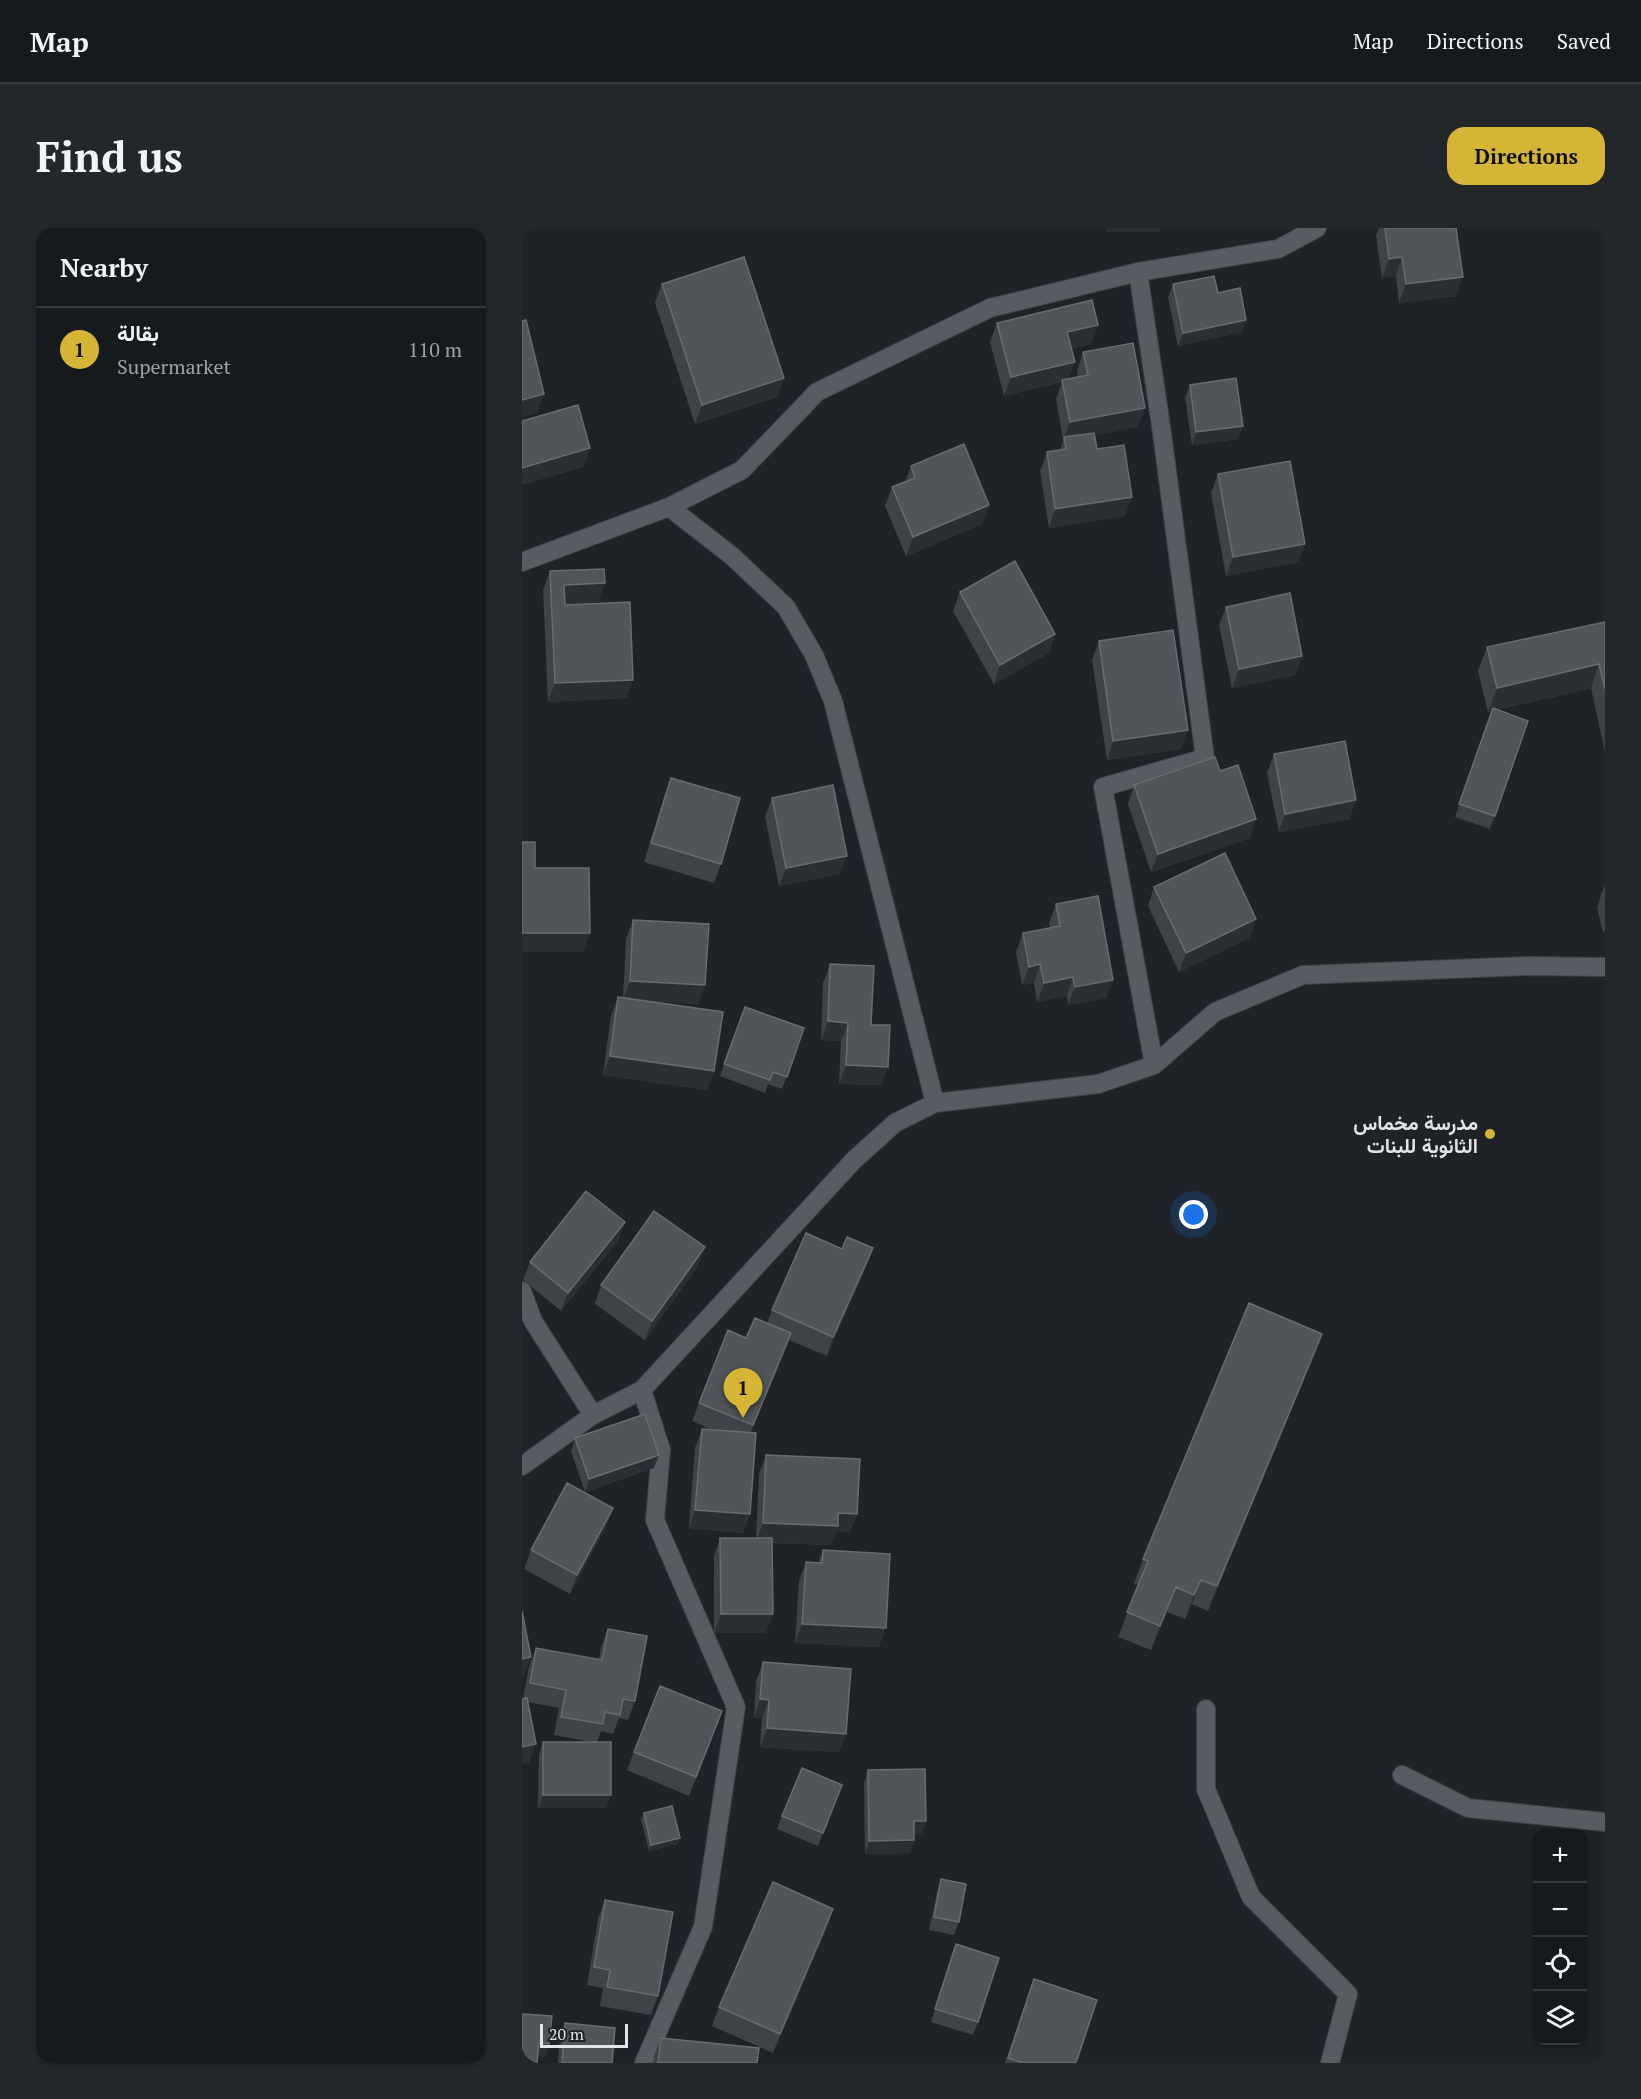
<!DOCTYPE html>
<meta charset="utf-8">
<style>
:root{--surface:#171a1d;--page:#24272a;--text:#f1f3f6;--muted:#9ea1a4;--line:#36383b;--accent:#d5b535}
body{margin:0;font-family:"PT Serif",Vazirmatn,serif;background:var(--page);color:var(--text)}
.controls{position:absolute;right:18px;bottom:18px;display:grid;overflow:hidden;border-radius:12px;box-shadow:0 2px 4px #0004}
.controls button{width:54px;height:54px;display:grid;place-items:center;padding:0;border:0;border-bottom:2px solid var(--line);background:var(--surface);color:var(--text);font:30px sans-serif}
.scale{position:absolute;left:18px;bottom:15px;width:88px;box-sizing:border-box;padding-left:6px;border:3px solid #e2e5e8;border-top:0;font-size:16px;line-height:21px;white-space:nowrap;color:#e2e5e8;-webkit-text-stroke:4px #1f2327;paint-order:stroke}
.you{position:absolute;left:672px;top:987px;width:21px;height:21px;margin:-15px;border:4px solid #fff;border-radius:50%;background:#1a73e8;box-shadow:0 0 0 9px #1a73e833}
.badge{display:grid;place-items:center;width:39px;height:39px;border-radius:50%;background:var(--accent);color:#111;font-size:20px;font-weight:700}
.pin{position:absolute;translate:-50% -50px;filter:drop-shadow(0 2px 3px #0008)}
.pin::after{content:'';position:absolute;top:32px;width:21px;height:18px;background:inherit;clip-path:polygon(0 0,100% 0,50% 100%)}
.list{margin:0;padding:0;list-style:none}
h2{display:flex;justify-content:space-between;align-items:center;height:78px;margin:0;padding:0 24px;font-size:26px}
h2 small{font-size:20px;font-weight:400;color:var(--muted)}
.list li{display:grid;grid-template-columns:39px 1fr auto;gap:18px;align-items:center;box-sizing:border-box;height:84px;padding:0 24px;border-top:2px solid var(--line)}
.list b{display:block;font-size:22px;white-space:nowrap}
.list p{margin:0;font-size:20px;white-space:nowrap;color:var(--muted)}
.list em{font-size:20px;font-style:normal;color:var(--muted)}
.icon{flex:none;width:33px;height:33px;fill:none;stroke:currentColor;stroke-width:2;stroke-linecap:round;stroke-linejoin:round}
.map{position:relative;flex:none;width:1083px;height:1835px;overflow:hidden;border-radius:18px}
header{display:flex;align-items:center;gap:36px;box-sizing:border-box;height:84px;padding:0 30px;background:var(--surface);border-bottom:2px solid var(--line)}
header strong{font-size:28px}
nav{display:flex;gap:33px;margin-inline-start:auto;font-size:21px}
.intro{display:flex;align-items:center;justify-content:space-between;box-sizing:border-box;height:144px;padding:0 36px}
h1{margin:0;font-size:42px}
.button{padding:15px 27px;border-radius:18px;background:var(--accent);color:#111;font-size:21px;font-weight:700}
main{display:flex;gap:36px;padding:0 36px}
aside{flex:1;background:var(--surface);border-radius:18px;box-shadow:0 2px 4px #0004}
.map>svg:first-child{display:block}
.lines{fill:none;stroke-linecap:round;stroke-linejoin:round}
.minor-casing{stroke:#3d4044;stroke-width:20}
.minor{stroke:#585c62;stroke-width:18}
.wall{fill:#3f4348}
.shaded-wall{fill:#2b2f34}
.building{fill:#515559;stroke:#686b70;stroke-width:1.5}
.poi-dot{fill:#d5b535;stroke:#1f2327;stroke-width:2}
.labels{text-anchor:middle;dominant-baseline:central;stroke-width:4.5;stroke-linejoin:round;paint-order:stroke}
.poi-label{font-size:20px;font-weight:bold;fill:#e2e5e8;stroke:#1f2327;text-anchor:end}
</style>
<header>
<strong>Map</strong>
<nav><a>Map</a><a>Directions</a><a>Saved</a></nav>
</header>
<div class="intro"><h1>Find us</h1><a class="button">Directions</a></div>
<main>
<aside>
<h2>Nearby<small></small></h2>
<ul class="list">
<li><span class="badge">1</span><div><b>بقالة</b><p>Supermarket</p></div><em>110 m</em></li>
</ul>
</aside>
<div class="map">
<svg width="1083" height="1835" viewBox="0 0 1083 1835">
<rect width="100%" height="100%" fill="#1f2327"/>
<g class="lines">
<g class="minor-casing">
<path id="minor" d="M616 44 639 198 683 530 581 559 632 837
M147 279 210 328 264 379 292 427 311 473 413 875
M0 334 147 279 220 242 295 164 468 80 616 44 756 21 795 0
M0 1063 11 1093 71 1187
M120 1162 139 1222 133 1292 214 1479 181 1699 122 1835
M0 1238 71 1187 120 1162 332 932 373 895 413 875 576 856 632 837 693 784 781 747 1006 738 1083 739
M684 1481V1561L729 1669 826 1766 808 1835
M880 1547 946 1580 1083 1594"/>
</g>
<use href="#minor" class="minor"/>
</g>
<path class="wall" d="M857 0H934V68L877 75 874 48 860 50 854 7Z
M140 56 262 150 255 169 173 196 133 75Z
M651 56 696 65 720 104 656 118 646 69Z
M475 95 576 97 569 116 549 120 546 151 556 149 555 143 561 124 616 199 573 207 575 221 603 288 527 300 518 243 525 224 538 222 541 212 534 171 540 154 482 168 468 114Z
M668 157 721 198 716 211 670 217 663 169Z
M389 238 467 277 460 296 384 328 363 278 370 259 383 254Z
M696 246 783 316 776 334 704 348 689 265Z
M28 343 76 374 43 376V377L111 452 104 470 26 474 21 362Z
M438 364 533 406 527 425 472 456 431 383Z
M704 379 780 428 773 447 710 460 697 397Z
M1083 394V524L1069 460 975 482 1006 493 968 601 933 589 970 483 966 484 956 443 965 419Z
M577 413 659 521 585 532 570 432Z
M752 526 834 572 827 591 757 604 745 545Z
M698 543 734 591 728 610 629 644 606 576 612 557Z
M149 550 199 636 192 655 122 634 142 569Z
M250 570 318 646 257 658 243 589Z
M1083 656V703L1081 704 1075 679Z
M632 659 734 691 727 710 657 744 626 678Z
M534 676 591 752 584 770 546 777 545 768 515 774 512 755 500 757 494 724 501 705 528 700 527 695Z
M111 692 177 776 125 773 192 843 185 862 81 847 89 788 96 769 101 770 104 711Z
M308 736 349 797 360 857 317 856 319 813 299 812 301 755Z
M223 779 282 800 260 861 246 856 243 865 198 848Z
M96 1013 39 1083 1 1052 8 1034Z
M351 1020 344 1039 305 1128 267 1112 229 1205 228 1286 221 1305 167 1300 173 1220 180 1201 190 1202 170 1193 177 1175 224 1110 245 1095 250 1082 320 1021Z
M176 1038 123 1112 73 1076 79 1057Z
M791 1130 686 1383 670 1376 663 1391 645 1384 629 1422 596 1409 616 1357 612 1355 621 1331Z
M53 1210 132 1240 63 1264 49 1223Z
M244 1227 335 1286 328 1304H314L309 1317 250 1315 244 1405H192V1329L198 1310H234L237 1246Z
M91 1280 84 1299 48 1366 2 1341 9 1322Z
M301 1322 357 1419 273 1415 277 1353 284 1334 296 1335Z
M86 1401 113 1473 106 1492 97 1490 91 1506 79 1503 75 1514 89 1567 84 1580H16L17 1527 21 1514H70L32 1507 37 1480 6 1474 7 1535 1 1470 7 1439 14 1420 77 1432 79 1419Z
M241 1434 324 1506 317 1524 238 1519 240 1490H232L234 1453Z
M193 1502 167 1568 105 1542 112 1524Z
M346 1542 404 1593 399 1606H392V1612L388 1625 343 1626 342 1555Z
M320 1557 296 1618 255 1601 260 1588Z
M122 1585 158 1610 155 1616 127 1623 119 1591Z
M419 1651 437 1694 432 1707 407 1702 415 1664Z
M83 1672 136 1768 129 1787 78 1778 81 1760 65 1757 76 1691Z
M305 1700 251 1825 190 1798 197 1779Z
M434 1716 456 1794 451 1807 409 1794Z
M512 1751 554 1835H483Z
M43 1795 90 1835H36L38 1808Z
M139 1810 235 1835H131L132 1828Z"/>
<path class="shaded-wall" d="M585 0H639L637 4H583Z
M880 29 874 48 860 50 867 31Z
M941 49 934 68 877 75 884 56Z
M724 92 720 104 656 118 661 105Z
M576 97 569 116 539 123 545 104Z
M553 134 546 152 482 168 489 149Z
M262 150 255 169 173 196 180 177Z
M22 166 15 185 0 189V172Z
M623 180 616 199 543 213 542 210 548 194Z
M721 198 716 211 670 217 674 204Z
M68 220 62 239 0 257V240Z
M610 269 603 288 527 300 533 281Z
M467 277 460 296 384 328 391 309Z
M783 316 776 334 704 348 711 329Z
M83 355 76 374 35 376 42 357Z
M533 406 527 425 472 456 478 437Z
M780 428 773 447 710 460 717 441Z
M1077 436 1069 460 966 484 975 460Z
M111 452 104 470 26 474 33 455Z
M666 502 659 521 585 532 591 513Z
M834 572 827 591 757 604 763 586Z
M734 591 728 610 629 644 636 626Z
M325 628 318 646 257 658 264 640Z
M734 691 727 710 657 744 664 725Z
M0 705H68L61 724H0Z
M518 736 512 755 500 757 507 739Z
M551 749 545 768 515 774 522 755Z
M591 752 584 770 546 777 553 759Z
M108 753 183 757 177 776 101 772Z
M306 793 326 795 319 813 299 812Z
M88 828 192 843 185 862 81 847Z
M324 837 366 839 360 857 317 856Z
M103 994 96 1013 39 1083 46 1065Z
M183 1019 176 1038 123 1112 130 1093Z
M351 1020 344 1039 305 1128 311 1109Z
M269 1105 263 1124 224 1216 231 1197Z
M800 1106 791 1130 686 1383 695 1358Z
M137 1227 132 1240 63 1264 67 1251Z
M91 1280 84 1299 48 1366 55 1347Z
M173 1282 228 1286 221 1305 167 1300Z
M316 1285 335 1286 328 1304H314L309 1317 234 1314 241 1295Z
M679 1352 670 1376 663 1391 672 1367Z
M654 1359 645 1384 629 1422 638 1398Z
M199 1386H251L244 1405H192Z
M280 1396 364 1400 357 1419 273 1415Z
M9 1429 2 1448H0V1431Z
M238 1471 247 1472 240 1490H232Z
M245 1500 324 1506 317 1524 238 1519Z
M14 1516 7 1535 0 1536V1519Z
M21 1567H89L84 1580H16Z
M392 1593H404L399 1606H387Z
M158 1610 155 1616 127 1623 129 1617Z
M392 1612 388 1625 343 1626 347 1613Z
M311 1681 305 1700 251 1825 258 1806Z
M17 1815 27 1816 23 1829 12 1828Z"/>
<path class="building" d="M863 0H934L941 49 884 56 880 29 867 31Z
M222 29 262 150 180 177 140 56Z
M692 48 696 65 718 60 724 92 661 105 651 56Z
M570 72 576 97 545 104 553 134 489 149 475 95Z
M4 92 22 166 0 172V93Z
M611 115 623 180 548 194 540 152 566 147 561 124Z
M714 150 721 198 674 204 668 157Z
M56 177 68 220 0 240V193Z
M572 205 575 221 602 217 610 269 533 281 525 224 544 221 542 209Z
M442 216 467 277 391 309 370 259 393 250 389 238Z
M768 233 783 316 711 329 696 246Z
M493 333 533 406 478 437 438 364Z
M82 341 83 355 42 357 43 377 108 374 111 452 33 455 28 343Z
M768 365 780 428 717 441 704 379Z
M1083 394V461L1077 436 975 460 965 419Z
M651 402 666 502 591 513 577 413Z
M971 480 1006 493 973 588 937 576Z
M823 513 834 572 763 586 752 526Z
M693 529 698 543 716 537 734 591 636 626 612 557Z
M149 550 218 570 199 636 129 615Z
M311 557 325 628 264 640 250 570Z
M0 614H13V640H67L68 705H0Z
M703 625 734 691 664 725 632 659Z
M576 668 591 752 553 759 551 749 522 755 518 736 507 739 501 705 538 698 534 676Z
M111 692 187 696 183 757 108 753Z
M308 736 352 738 349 797H368L366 839 324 837 326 795 306 793Z
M96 769 201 784 192 843 88 828Z
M223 779 282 800 265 849 251 844 248 852 202 836Z
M64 963 103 994 46 1065 8 1034Z
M132 983 183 1019 130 1093 79 1057Z
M284 1005 320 1021 325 1009 351 1020 311 1109 250 1082Z
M727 1075 800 1106 695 1358 679 1352 672 1367 654 1359 638 1398 605 1384 626 1333 621 1331Z
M233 1090 269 1105 231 1197 177 1175 206 1102 224 1110Z
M123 1186 137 1227 67 1251 53 1210Z
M180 1201 234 1205 228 1286 173 1282Z
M244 1227 338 1231 335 1286 316 1285V1298L241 1295Z
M45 1255 91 1280 55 1347 9 1322Z
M198 1310H250L251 1386H199Z
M301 1322 368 1326 364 1400 280 1396 284 1334 300 1335Z
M0 1383 9 1429 0 1431Z
M86 1401 125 1408 113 1473 101 1471 98 1487 83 1484 81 1496 39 1489 44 1462 8 1455 14 1420 80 1432Z
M241 1434 329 1441 324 1506 245 1500 247 1472 238 1471Z
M138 1458 200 1483 174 1549 112 1524Z
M5 1470 14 1516 0 1519V1471Z
M21 1514H89V1567H21Z
M280 1540 320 1557 301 1605 260 1588Z
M403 1541 404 1593H392V1612L347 1613 346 1542Z
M150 1578 158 1610 129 1617 122 1585Z
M419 1651 444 1656 437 1694 412 1689Z
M251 1654 311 1681 258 1806 197 1779Z
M83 1672 151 1684 136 1768 85 1759 88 1742 72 1739Z
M434 1716 477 1730 456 1794 413 1781Z
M512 1751 575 1772 554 1835H501L486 1830Z
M0 1786 30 1788 27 1816 17 1815 15 1835H0Z
M43 1795 93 1800 90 1835H40Z
M139 1810 237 1820 235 1835H136Z"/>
<circle class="poi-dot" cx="968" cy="906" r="6"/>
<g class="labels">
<g class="poi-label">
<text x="956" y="894">مدرسة مخماس<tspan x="956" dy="23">الثانوية للبنات</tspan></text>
</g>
</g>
</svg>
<div class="controls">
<button>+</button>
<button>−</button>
<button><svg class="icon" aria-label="locate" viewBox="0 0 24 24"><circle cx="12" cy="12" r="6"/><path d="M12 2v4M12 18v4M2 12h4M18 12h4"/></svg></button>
<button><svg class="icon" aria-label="layers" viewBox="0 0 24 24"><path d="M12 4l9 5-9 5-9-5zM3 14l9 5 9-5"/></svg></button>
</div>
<div class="scale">20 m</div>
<div class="you"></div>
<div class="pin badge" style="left:221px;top:1190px">1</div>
</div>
</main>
